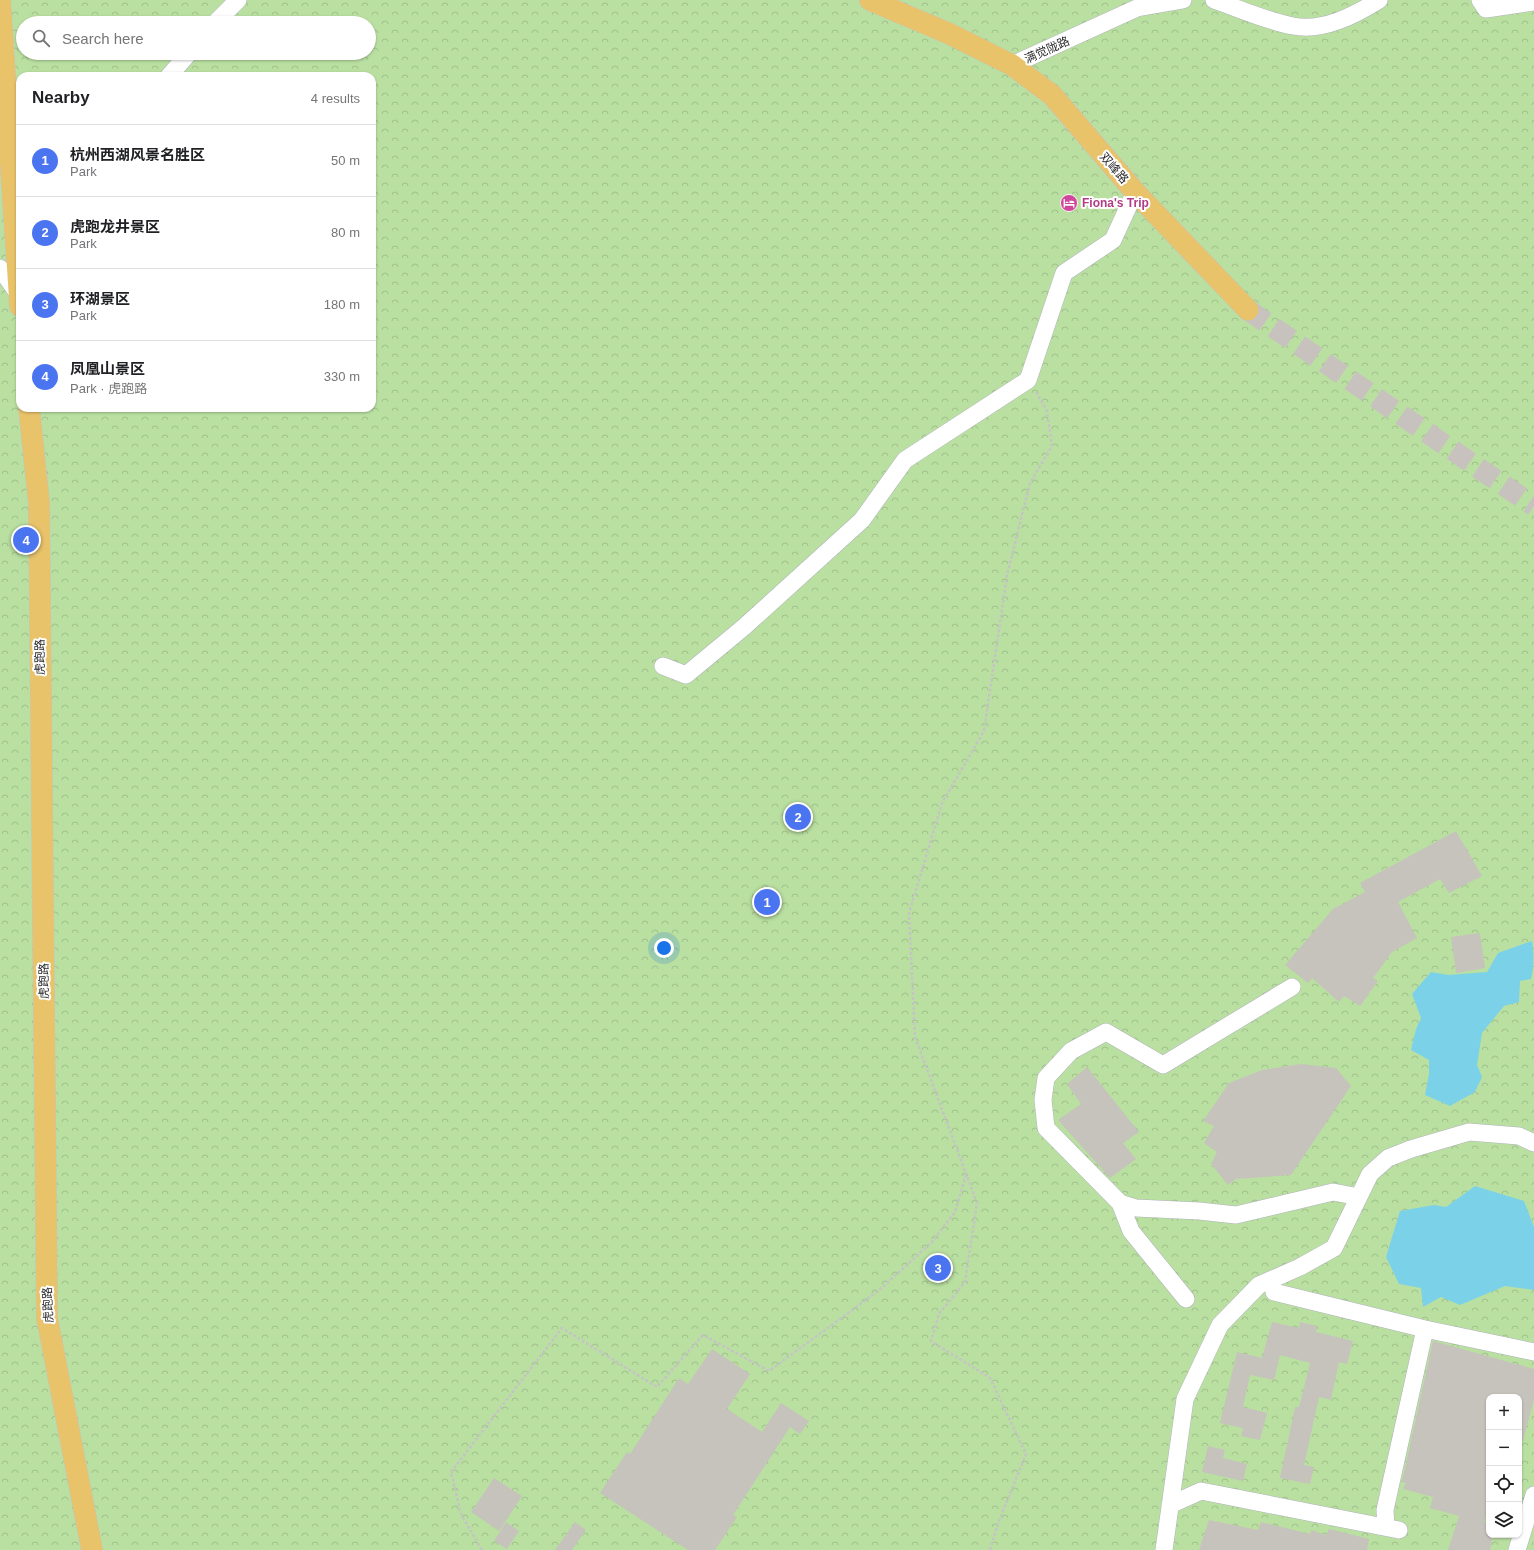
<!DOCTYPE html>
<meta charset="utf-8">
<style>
:root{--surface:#fff;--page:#f6f6f6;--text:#202124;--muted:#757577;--line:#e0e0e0;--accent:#4b74f0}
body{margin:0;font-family:Arial,"Noto Sans SC",sans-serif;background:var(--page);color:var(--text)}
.controls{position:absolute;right:12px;bottom:12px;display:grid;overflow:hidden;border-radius:8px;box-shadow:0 1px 3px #0004}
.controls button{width:36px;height:36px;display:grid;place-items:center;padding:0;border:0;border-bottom:1px solid var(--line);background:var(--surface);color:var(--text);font:20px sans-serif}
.you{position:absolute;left:664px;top:948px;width:14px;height:14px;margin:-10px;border:3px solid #fff;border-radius:50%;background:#1a73e8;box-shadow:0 0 0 6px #1a73e833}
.badge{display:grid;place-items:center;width:26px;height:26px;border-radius:50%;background:var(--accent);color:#fff;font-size:13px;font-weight:700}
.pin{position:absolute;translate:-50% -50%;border:2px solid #fff;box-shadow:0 1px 4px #0006}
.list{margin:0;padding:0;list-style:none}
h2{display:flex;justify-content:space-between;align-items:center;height:52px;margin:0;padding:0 16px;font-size:17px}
h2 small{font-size:13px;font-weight:400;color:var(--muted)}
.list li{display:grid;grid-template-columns:26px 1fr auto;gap:12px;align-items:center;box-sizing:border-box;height:72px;padding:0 16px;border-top:1px solid var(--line)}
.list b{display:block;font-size:15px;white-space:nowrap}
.list p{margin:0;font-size:13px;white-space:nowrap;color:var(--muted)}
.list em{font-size:13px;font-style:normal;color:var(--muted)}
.icon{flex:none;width:22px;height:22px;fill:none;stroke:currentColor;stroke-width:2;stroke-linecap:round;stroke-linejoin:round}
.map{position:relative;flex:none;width:1534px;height:1550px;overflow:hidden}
.search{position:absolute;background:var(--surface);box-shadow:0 1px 3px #0004;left:16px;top:16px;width:360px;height:44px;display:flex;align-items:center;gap:10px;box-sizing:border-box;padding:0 14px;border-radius:22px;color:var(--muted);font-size:15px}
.panel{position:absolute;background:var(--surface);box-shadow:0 1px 3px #0004;left:16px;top:72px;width:360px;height:340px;border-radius:12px}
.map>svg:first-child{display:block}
.park{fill:url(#park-crowns);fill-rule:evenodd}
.water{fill:#7bd2e8}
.building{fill:#c6c2bc}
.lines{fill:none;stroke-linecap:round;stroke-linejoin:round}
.major-tunnel{stroke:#c7c2bd;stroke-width:21;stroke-dasharray:21 10;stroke-linecap:butt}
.minor-casing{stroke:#b1b3bc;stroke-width:18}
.major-casing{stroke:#c4c4c4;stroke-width:22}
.path{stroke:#c4c4c4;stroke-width:2.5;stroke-dasharray:3 2;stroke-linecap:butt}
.minor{stroke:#fff;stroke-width:17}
.major{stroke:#e9c36a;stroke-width:21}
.labels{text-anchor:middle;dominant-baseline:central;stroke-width:4;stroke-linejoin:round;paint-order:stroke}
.street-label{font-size:12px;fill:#2d2d2d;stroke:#fff}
.hotel-label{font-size:12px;font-weight:bold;fill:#b23c85;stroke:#fff;text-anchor:start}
</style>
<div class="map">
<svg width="1534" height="1550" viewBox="0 0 1534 1550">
<defs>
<pattern id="park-crowns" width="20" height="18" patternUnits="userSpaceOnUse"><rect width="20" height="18" fill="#bae0a1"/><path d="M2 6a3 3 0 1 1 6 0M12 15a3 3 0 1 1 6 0" fill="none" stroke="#a0c08b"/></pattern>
</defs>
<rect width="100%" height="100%" fill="#ede7e1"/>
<path class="park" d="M0 0H1534V1550H0ZM23 23H369V53H23ZM20 76H372V408H20ZM1489 1397H1519V1535H1489Z"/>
<path class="water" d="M1532 941C1534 953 1534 967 1531 979L1520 981 1519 1002 1504 1006 1482 1033 1477 1065 1482 1077 1475 1092 1450 1106 1425 1095 1429 1074V1060L1411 1050 1416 1029 1421 1018 1412 994 1431 972 1448 975 1487 972 1498 953Z
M1475 1186 1524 1201 1534 1227V1290L1505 1286 1460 1305 1441 1297 1423 1307 1421 1288 1399 1284 1386 1257 1400 1211 1434 1205 1446 1207Z"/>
<path class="building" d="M1456 831 1482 876 1449 893 1440 879 1398 902 1417 938 1392 952 1373 978 1378 981 1360 1006 1344 996 1339 1002 1312 978 1308 983 1285 965 1333 909 1365 892 1360 883Z
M1480 933 1485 968 1456 973 1451 937Z
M1301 1064 1336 1068 1351 1086 1291 1175 1236 1179 1228 1185 1211 1164 1217 1152 1204 1143 1214 1126 1203 1121 1229 1083 1262 1070Z
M1087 1067 1139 1132 1123 1143 1136 1159 1110 1178 1058 1120 1081 1104 1067 1084Z
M1272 1322 1299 1328 1300 1322 1317 1326 1316 1332 1353 1341 1347 1364 1339 1362 1331 1400 1319 1397 1304 1465 1314 1467 1310 1484 1280 1478 1295 1407H1299L1310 1363 1280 1355 1274 1380 1250 1375 1243 1407 1267 1413 1260 1440 1241 1436 1243 1428 1220 1423 1237 1352 1262 1358Z
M1433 1341 1534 1369V1399L1523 1441 1519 1440V1397H1489V1509L1484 1522 1489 1523V1535H1493L1490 1550H1448L1459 1516 1430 1508 1433 1497 1403 1489 1406 1483 1402 1482Z
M712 1349 750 1374 727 1409 762 1432 781 1403 809 1421 800 1434 790 1427 733 1515 737 1517 715 1550H688L600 1493 627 1452 630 1454 679 1378 688 1384Z
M1208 1446 1225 1450 1223 1458 1247 1464 1243 1481 1202 1472Z
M494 1478 522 1496 499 1531 471 1512Z
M1209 1520 1258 1530 1261 1522 1310 1534 1311 1530 1326 1535 1329 1529 1369 1539 1367 1550H1199Z
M506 1522 519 1531 507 1549 494 1541Z
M575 1522 586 1530 572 1550H555Z"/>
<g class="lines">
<path class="major-tunnel" d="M1248 310 1534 506"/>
<g class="minor-casing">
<path id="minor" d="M1214 0C1240 9 1266 21 1293 26 1323 32 1355 15 1379 0
M1480 0 1486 9 1534 2
M215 23 238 0
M1012 65 1137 8 1183 0
M169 76 189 53
M0 268 19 295
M663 666 686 675 744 627 862 520 905 460 1028 380 1064 273 1113 240 1135 192
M1292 987 1163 1065 1106 1032 1071 1051 1046 1078 1043 1100 1046 1128 1120 1203 1136 1208 1199 1211 1236 1215 1333 1192 1359 1197
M1120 1203 1131 1231 1186 1299
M1274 1292 1425 1329 1534 1352
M1170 1505 1201 1491 1399 1530
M1386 1527 1385 1510 1425 1329
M1164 1550 1185 1399 1220 1325 1259 1285 1300 1267 1334 1248 1370 1174 1388 1158 1411 1149 1469 1132 1519 1136 1534 1143
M1517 1550 1534 1495"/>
</g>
<g class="major-casing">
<path id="major" d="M0 0 20 306
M870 0 950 34 1012 65 1052 95 1135 192 1248 310
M29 408 39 503 47 1318 92 1550"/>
</g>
<path class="path" d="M482 1550 461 1514 451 1472 562 1328 657 1387 703 1335 769 1371 878 1291 932 1242 955 1212 966 1175
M990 1550 997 1526 1026 1454 990 1378 931 1341 939 1314 965 1282 977 1203 915 1037 909 913 942 803 984 731 1007 575 1030 483 1052 446 1047 411 1036 392"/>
<use href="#minor" class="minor"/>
<use href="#major" class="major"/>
</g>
<defs>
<g id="hotel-disc" transform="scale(0.9)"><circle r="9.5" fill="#d1479c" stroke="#fff"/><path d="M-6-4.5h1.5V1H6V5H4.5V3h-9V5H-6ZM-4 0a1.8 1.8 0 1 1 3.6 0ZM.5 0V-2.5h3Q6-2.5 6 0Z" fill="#fff"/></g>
</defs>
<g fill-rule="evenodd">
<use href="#hotel-disc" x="1069" y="203"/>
</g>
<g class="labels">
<g class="street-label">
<text transform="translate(1047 50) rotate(-24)">满觉陇路</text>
<text transform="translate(1114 168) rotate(49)">双峰路</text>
<text transform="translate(40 657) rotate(-91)">虎跑路</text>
<text transform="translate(44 981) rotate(-91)">虎跑路</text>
<text transform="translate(48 1305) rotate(-93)">虎跑路</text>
</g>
<g class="hotel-label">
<text x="1082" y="203">Fiona's Trip</text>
</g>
</g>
</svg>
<div class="controls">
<button>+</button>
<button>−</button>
<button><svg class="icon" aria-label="locate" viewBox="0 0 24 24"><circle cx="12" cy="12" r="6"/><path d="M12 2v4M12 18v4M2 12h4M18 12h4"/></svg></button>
<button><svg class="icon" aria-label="layers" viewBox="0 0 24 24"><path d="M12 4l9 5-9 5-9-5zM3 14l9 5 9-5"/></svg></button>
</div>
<div class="you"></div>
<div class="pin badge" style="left:767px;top:902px">1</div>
<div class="pin badge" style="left:798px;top:817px">2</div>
<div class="pin badge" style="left:938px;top:1268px">3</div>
<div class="pin badge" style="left:26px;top:540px">4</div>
<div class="search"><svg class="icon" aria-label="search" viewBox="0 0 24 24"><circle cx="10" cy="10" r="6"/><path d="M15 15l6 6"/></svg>Search here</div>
<section class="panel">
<h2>Nearby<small>4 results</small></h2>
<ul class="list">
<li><span class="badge">1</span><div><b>杭州西湖风景名胜区</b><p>Park</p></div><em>50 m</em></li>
<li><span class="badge">2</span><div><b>虎跑龙井景区</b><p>Park</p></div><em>80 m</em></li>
<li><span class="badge">3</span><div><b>环湖景区</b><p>Park</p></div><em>180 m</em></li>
<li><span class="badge">4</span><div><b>凤凰山景区</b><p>Park · 虎跑路</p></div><em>330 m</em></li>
</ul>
</section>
</div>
